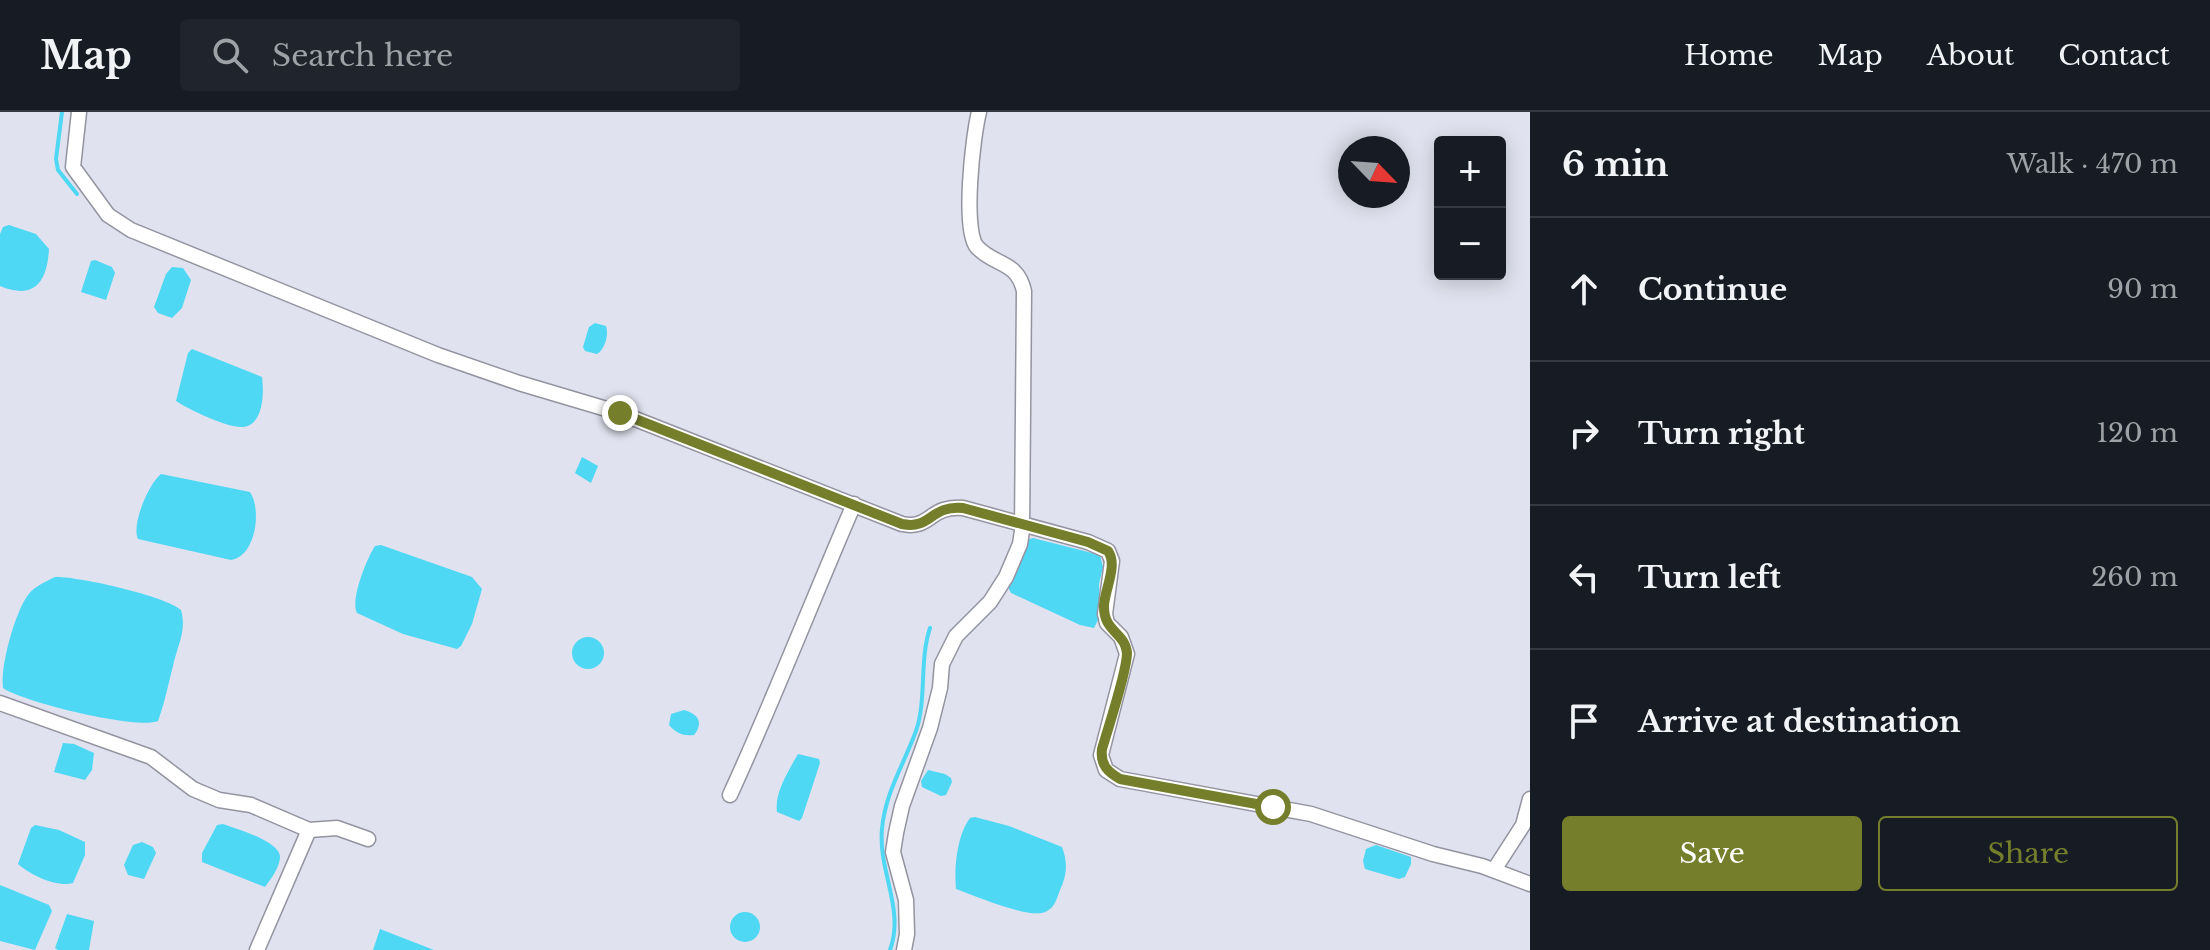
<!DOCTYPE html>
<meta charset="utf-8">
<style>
:root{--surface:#171b24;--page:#20242c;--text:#f1f3f6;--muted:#9ea1a6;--line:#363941;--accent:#757f2b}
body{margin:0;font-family:"Libre Baskerville",serif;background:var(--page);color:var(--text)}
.controls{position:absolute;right:24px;top:24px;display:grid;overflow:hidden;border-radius:8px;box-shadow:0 4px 20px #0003}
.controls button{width:72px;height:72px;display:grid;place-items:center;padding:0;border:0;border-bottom:2px solid var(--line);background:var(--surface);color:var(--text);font:40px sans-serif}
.compass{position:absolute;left:1338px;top:24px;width:72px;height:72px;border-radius:50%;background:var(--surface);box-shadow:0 4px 20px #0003;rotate:115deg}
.stop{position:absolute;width:24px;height:24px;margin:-18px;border:6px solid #757f2b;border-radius:50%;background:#fff}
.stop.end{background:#757f2b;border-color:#fff;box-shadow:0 2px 8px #0008}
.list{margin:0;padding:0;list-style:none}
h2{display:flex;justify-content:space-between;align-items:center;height:104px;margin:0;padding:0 32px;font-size:34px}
h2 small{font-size:26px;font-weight:400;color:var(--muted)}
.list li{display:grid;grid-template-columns:52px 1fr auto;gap:24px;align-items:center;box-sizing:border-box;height:144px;padding:0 32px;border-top:2px solid var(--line)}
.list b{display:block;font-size:30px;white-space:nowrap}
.list em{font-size:26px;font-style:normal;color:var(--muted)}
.actions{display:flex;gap:16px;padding:24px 32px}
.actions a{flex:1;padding:18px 0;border:2px solid var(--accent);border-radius:8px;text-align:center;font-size:28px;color:var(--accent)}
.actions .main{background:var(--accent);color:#fff}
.icon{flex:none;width:44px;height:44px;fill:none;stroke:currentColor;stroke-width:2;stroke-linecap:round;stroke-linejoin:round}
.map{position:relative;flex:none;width:1530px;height:838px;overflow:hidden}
header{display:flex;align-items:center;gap:48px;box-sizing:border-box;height:112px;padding:0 40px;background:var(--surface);border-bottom:2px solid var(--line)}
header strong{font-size:38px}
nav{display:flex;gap:44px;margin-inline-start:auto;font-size:28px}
.search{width:560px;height:72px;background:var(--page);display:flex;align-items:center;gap:20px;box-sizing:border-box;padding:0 28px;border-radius:8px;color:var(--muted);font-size:30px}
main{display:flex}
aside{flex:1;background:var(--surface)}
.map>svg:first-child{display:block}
.water{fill:#4ed8f4}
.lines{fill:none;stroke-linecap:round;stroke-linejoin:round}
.stream{stroke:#4ed8f4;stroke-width:4}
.minor-casing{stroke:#9394a0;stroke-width:17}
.minor{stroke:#fff;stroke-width:14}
.route{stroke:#757f2b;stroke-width:10}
</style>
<header>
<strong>Map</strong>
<div class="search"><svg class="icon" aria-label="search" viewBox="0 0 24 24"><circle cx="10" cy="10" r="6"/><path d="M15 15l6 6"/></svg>Search here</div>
<nav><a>Home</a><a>Map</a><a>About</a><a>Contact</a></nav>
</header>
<main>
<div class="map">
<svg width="1530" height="838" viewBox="0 0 1530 838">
<rect width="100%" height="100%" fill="#e0e2ef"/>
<path class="water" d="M9 113 36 122 49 137C47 171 34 188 0 174V122L3 115Z
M95 148 112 155 115 161 106 188 81 180 91 149Z
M172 155 183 156 191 168 182 196 172 206 158 201 154 195 166 162Z
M595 211 606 214C609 223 605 237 597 242L585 239 583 235 589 215Z
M192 237 262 265C264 280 264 313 243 315 227 316 190 298 176 289L188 241Z
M582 345 598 354 591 371 575 361Z
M161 362 250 380C262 398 256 444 231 448L138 427C131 413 149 371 161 362Z
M1033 426 1100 443 1103 455 1099 472 1100 504 1094 516 1080 513 1011 481 1008 475 1027 428Z
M381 433 472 465 482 477 472 512 461 534 457 537 403 522 357 501C350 488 367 446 375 434Z
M55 465C77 464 166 484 181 498 187 519 177 534 173 554 168 573 165 590 158 609 137 618 23 590 3 576 0 555 15 500 28 483 35 474 45 470 55 465Z
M572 541a16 16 0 1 1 32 0a16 16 0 1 1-32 0Z
M684 598C698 602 704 610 694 623 683 624 677 622 669 613L671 602Z
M63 631 74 632 94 641 92 658 85 668 54 660Z
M798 642 819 647 820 651 802 706 799 709 777 700C774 681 789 658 798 642Z
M928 658 945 662 951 666 952 670 946 683 941 684 922 675 921 669Z
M975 705 1009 714 1062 735C1068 751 1067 763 1060 778 1057 786 1055 795 1047 799 1033 809 973 783 956 777 954 756 957 723 970 706Z
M223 712C237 717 282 730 280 746 279 756 271 767 265 775L202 750V741L217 713Z
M35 713 59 718 85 730V743L73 771C58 776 30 763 18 752L31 716Z
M142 730 153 735 156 741 144 767 128 763 124 753 133 733Z
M1376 733 1411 745V752L1405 765 1399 767 1365 757 1363 749 1366 737Z
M0 773 49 793 52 799 35 838 0 829Z
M730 815a15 15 0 1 1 30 0a15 15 0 1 1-30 0Z
M67 802 94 809 89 838H58L55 836Z
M380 817 434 838H373Z"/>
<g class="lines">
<path class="stream" d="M62 0 56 47 58 58 77 82
M890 838C905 797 878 759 882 717 885 681 904 652 916 619 927 587 919 549 930 516"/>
<g class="minor-casing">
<path id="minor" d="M79 0 73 55 108 103 131 118 438 243 519 271 620 301 902 412C931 418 929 393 963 396L1088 430 1108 439 1112 449 1105 502 1107 511 1121 525 1127 542 1101 643 1106 658 1120 667 1311 702 1433 742 1482 754 1530 772
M0 591 151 645 193 677 219 688 251 693 309 718 337 716 368 727
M730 683C774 587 812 489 854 392
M1494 758 1523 713 1530 687
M257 838 309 718
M904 838 907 822 906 788 893 740 896 721 902 694 930 616 940 576 942 552 956 524 990 490 1006 465 1020 432 1022 419 1024 179C1017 148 994 154 977 135 962 118 973 23 979 0"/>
</g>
<use href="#minor" class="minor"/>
</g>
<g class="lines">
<path class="route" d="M620 301 902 412C932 418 929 393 963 396L1088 430 1108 439C1118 453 1105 477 1104 493 1103 520 1125 520 1127 541 1127 560 1108 616 1102 637 1100 653 1108 660 1120 667L1273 695"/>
</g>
</svg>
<div class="controls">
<button>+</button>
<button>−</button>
</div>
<svg class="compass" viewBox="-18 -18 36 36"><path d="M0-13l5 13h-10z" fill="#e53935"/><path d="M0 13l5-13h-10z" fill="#9ea1a6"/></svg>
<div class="stop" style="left:1273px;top:695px"></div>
<div class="stop end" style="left:620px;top:301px"></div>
</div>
<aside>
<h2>6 min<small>Walk · 470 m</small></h2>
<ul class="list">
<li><svg class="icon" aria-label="ahead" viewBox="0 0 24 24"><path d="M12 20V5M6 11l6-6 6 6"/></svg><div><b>Continue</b></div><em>90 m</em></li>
<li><svg class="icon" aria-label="right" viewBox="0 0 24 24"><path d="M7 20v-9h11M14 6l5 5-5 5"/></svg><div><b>Turn right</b></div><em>120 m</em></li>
<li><svg class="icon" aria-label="left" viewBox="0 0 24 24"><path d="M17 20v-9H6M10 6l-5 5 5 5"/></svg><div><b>Turn left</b></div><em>260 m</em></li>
<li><svg class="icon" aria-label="arrive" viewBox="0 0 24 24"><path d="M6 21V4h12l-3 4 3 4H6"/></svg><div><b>Arrive at destination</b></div></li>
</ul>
<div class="actions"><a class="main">Save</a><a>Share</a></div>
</aside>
</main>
